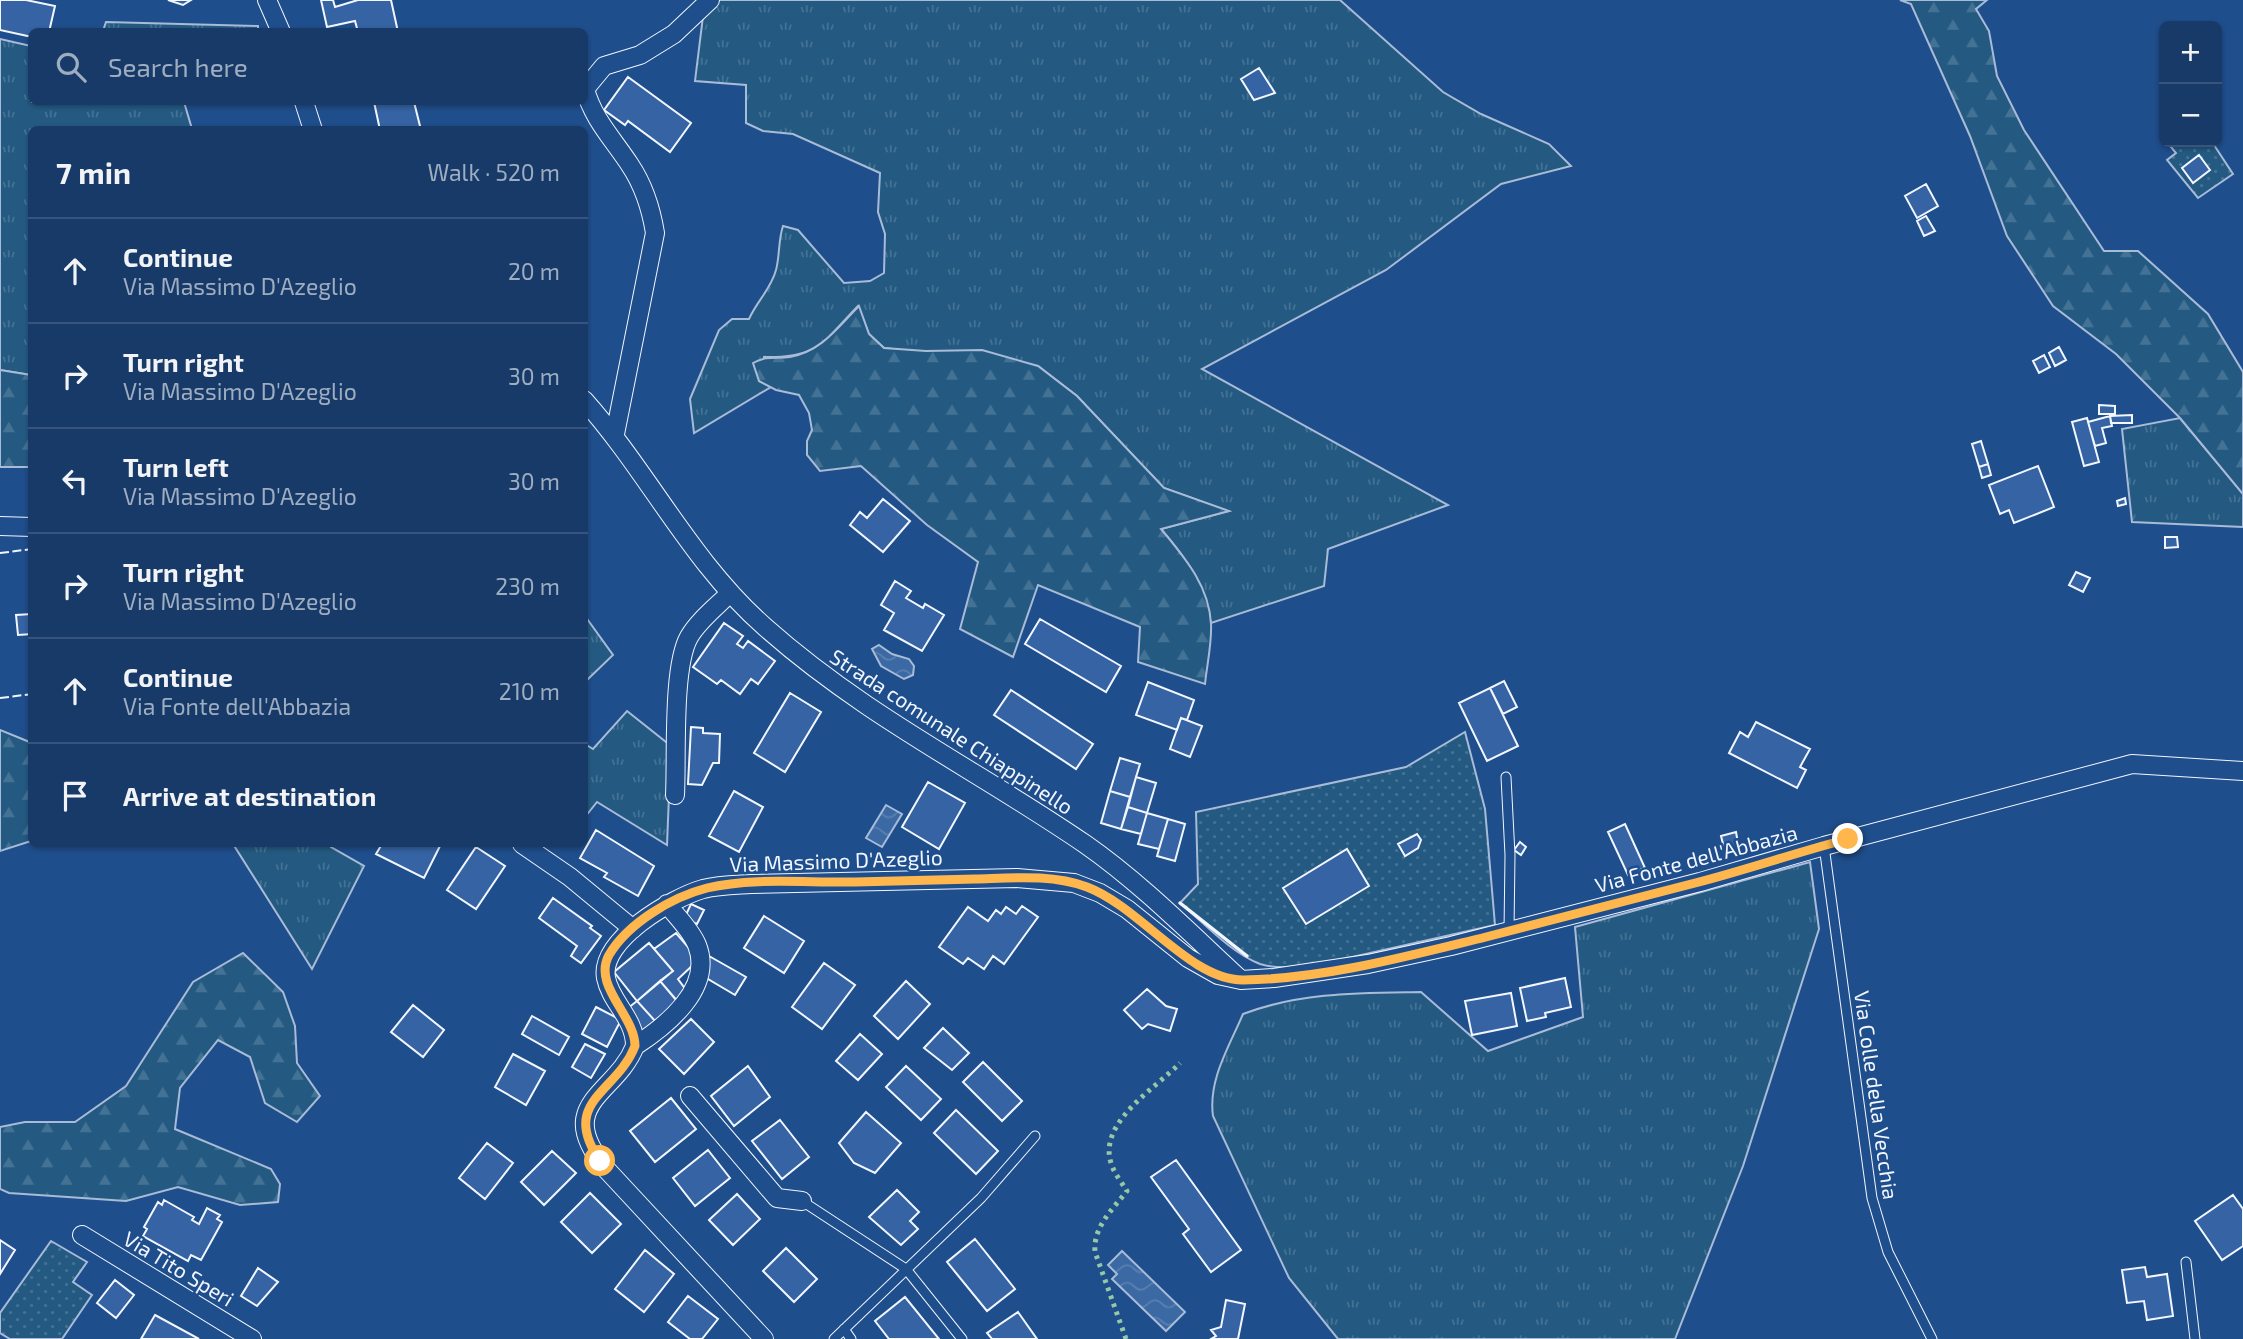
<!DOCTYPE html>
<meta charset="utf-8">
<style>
:root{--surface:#173a69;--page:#244571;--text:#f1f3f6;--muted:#9eadc0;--line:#36547d}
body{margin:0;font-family:"Exo 2",sans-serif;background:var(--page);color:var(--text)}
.controls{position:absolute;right:21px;top:21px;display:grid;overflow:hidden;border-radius:10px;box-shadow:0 2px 5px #0004}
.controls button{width:63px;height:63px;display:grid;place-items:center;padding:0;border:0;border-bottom:2px solid var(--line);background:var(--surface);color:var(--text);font:35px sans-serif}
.stop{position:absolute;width:21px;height:21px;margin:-16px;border:5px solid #ffb74d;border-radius:50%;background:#fff}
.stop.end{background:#ffb74d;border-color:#fff;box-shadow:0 2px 7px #0008}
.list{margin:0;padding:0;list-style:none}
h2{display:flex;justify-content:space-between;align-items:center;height:91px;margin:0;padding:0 28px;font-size:30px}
h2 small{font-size:23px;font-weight:400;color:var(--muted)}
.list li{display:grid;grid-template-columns:46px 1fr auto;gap:21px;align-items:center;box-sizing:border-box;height:105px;padding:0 28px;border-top:2px solid var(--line)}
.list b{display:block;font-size:26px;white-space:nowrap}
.list p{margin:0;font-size:23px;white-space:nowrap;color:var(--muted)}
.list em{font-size:23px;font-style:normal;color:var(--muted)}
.icon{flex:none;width:38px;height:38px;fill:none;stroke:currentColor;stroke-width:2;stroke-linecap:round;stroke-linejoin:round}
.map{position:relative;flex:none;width:2243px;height:1339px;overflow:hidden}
.search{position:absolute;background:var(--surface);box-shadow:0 2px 5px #0004;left:28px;top:28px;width:560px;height:77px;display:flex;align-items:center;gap:18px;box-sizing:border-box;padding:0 24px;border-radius:10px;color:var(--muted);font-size:26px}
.panel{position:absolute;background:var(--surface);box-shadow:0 2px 5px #0004;left:28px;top:126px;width:560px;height:721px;border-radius:10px}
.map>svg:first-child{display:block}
.grass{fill:url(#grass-tufts);stroke:#a8bbd7;stroke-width:2}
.forest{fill:url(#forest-firs);stroke:#a8bbd7;stroke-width:2}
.garden{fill:url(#garden-dots);stroke:#a8bbd7;stroke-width:2}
.water{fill:url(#water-waves);stroke:#a8bbd7;stroke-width:2}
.building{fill:#3563a3;stroke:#f2f6ff;stroke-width:2}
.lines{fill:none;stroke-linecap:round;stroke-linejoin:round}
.lane-casing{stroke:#f2f6ff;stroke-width:11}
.street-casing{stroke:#f2f6ff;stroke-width:20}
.lane{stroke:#1f4e8c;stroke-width:9}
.street{stroke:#1f4e8c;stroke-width:18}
.hedge{stroke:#97c8a6;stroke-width:5;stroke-dasharray:3.5 5;stroke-linecap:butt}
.fence{stroke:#f2f6ff;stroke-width:2;stroke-dasharray:9 3.5;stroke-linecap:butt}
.wall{stroke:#f2f6ff;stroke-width:3.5}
.route{stroke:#ffb74d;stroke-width:9}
.labels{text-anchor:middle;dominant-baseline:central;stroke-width:5;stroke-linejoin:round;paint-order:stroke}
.street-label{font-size:21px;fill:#f2f6ff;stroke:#1f4e8c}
</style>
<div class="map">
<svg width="2243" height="1339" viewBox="0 0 2243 1339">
<defs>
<pattern id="grass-tufts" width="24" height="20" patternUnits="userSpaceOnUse" patternTransform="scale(1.75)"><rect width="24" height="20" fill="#245a82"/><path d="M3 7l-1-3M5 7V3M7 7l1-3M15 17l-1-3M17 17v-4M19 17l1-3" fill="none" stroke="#447295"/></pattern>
<pattern id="forest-firs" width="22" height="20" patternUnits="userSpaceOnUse" patternTransform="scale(1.75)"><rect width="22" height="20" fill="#245a82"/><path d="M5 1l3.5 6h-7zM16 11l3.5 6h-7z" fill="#447295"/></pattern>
<pattern id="garden-dots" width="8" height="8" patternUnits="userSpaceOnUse" patternTransform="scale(1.75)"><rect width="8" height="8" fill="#245a82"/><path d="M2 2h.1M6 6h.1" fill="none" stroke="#447295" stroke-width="1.8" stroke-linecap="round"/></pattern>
<pattern id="water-waves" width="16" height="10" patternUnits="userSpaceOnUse" patternTransform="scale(1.75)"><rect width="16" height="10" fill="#3b69a3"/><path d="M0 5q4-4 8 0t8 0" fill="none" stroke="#587fb1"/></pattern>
</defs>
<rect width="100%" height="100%" fill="#1f4e8c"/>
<path class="grass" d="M705 0H1340L1443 92 1481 114 1549 144 1571 166 1501 184 1386 270 1202 369 1448 505 1328 549 1324 586 1211 623C1201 580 1190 563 1161 529L1228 511 1164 488 1077 396 1038 366 884 348 869 334 858 306C823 342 819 358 764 357L759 381 771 387 694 433 690 399 719 330 732 319H749C757 301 771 289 776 270 780 255 778 241 783 226L798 230 844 283 870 281 884 273 885 234 878 212 880 173 793 134 763 131 746 123V85L695 81Z
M106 22 258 26V31H103Z
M0 39 31 46 32 102H184L192 129 32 130 31 375 0 370Z
M2180 418 2243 494V527L2132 522 2122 429Z
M585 616 613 655 585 682H584Z
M627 711 671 746 667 845 597 802 585 817V744L593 749Z
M233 844H332L331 847 364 866 312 969Z
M1810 862 1819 929 1743 1166 1675 1339H1338L1289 1278 1213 1116C1208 1080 1229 1047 1243 1014 1301 992 1361 993 1421 992L1488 1051 1583 1017 1575 927Z"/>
<path class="forest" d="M1900 0H1987L1976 9 1989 31 1997 76 2024 130 2104 251H2138L2208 314 2243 372V494L2180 418 2116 354 2053 306 2007 236 1970 136 1911 4Z
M859 306 869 334 884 348 926 351 982 350 1038 366 1077 396 1164 488 1229 511 1161 529C1184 557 1209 585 1211 624 1212 643 1207 664 1205 684L1138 662 1140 627 1038 585 1013 657 960 629 978 562 927 525 861 466 820 471 807 455V441L812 430 809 413 799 395 776 390 759 381 753 363C767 355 776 359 790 357 822 351 837 328 859 306Z
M0 370 31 375V467H0Z
M0 730 32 743 31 841 0 851Z
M243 953 283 992 295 1026 297 1063 320 1096 297 1122 265 1103 250 1057 218 1040 180 1088 175 1129 271 1169 280 1184 278 1202 240 1205 178 1187 126 1201 9 1193 0 1189V1127L25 1122H75L126 1086 193 982Z"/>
<path class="garden" d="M2167 142H2212L2233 174 2198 198 2167 160 2176 153Z
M1465 732 1485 809 1495 925 1321 964C1302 966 1279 970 1260 964 1231 953 1203 922 1180 903L1198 884 1196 812 1406 767Z
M51 1241 87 1262 73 1282 92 1295 62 1339H10L0 1333V1313Z"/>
<path class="water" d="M879 645 892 654 909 659 914 666 913 675 904 679 881 666 872 649Z
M886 805 902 814 882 847 866 838Z
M1122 1251 1185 1312 1166 1331 1112 1279 1117 1274 1108 1265Z"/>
<path class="building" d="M0 0H26L55 6 49 32H32V37L0 30Z
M168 0H191L183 5Z
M321 0H333L335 7 358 0H391L398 32H358L355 21 327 27Z
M1259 68 1275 93 1254 100 1241 79Z
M628 77 691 123 670 152 628 121 625 125 604 110Z
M374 102H414L421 130H380Z
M2199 155 2210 170 2193 183 2182 168Z
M1926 184 1938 206 1917 218 1905 196Z
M1926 216 1935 231 1924 236 1917 221Z
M2059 347 2066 360 2055 366 2049 353Z
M2044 355 2050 367 2039 373 2033 361Z
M2099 405 2115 406V414H2099Z
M2132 415V423H2111L2110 416Z
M2110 416 2112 426 2102 428 2106 443 2095 446 2088 422Z
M2087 418 2099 462 2084 466 2072 422Z
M1981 441 1988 464 1979 467 1972 444Z
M1988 464 1991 475 1982 478 1979 467Z
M2038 466 2054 507 2014 523 2009 510 2000 514 1989 485Z
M2125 498 2126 504 2118 506 2117 501Z
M883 499 910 521 883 552 850 525 860 512 867 518Z
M2165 537H2177L2178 547 2165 548Z
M2076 572 2090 578 2083 592 2069 585Z
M895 581 911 591 906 598 923 608 925 604 944 615 922 651 884 630 894 613 881 605Z
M32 614V634L18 635 16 615Z
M1040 619 1121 666 1106 692 1025 644Z
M724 623 743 636 737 644 743 648 748 641 775 661 758 684 751 679 740 694 721 680 717 684 693 667Z
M1504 681 1517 707 1503 714 1490 688Z
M1148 682 1194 700 1187 720 1181 718 1177 730 1136 715Z
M1490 688 1518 746 1487 761 1459 703Z
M1011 690 1093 744 1076 769 994 715Z
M790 693 821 712 785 772 754 753Z
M1181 718 1202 726 1190 757 1170 749Z
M1756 722 1810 749 1800 767 1806 770 1797 788 1729 753 1740 732 1748 737Z
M691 727 703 728V733L720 734 719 763H713L702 785 688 784Z
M1120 758 1140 764 1130 797 1110 791Z
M1136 777 1156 783 1147 813 1128 807Z
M928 782 965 803 939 849 902 827Z
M734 791 763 807 739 852 709 836Z
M1110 791 1130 797 1121 829 1101 823Z
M1128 807 1147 813 1141 834 1121 829Z
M1147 813 1168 819 1159 849 1138 844Z
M1168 819 1185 824 1175 861 1157 856Z
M1625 824 1645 868 1628 875 1608 832Z
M596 830 654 866 638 896 604 877 607 873 580 858Z
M1736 832 1739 849 1725 852 1721 836Z
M1417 834 1421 840 1418 848 1405 856 1398 844Z
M1520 842 1526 847 1521 855 1514 850Z
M382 844H441L424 878 376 854Z
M476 847 505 866 476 909 447 890Z
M1347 849 1369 886 1306 924 1283 888Z
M553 898 592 926 590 928 601 936 581 963 571 956 577 946 539 918Z
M691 904 704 910 697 924 684 919Z
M1022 906 1038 917 1004 964 993 956 984 969 968 958 963 964 939 947 968 907 988 921 996 910 1001 914 1006 907 1016 914Z
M764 916 804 941 784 973 744 948Z
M676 933 695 955V963L678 979 686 990 676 1000 660 981 673 971 654 949Z
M649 943 673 971 637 1001 614 972Z
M709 956 746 977 735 995 703 976Z
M824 963 855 985 822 1029 792 1007Z
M1565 978 1571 1007 1545 1013 1546 1017 1527 1021 1520 988Z
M660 981 679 1003 656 1022 637 1001Z
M906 981 930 1004 898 1039 874 1016Z
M1147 989 1166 1006 1177 1009 1170 1031 1148 1024 1142 1029 1124 1010Z
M1511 993 1517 1026 1472 1035 1465 1001Z
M637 1001 656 1022 640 1034 628 1008Z
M413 1005 444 1030 423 1057 391 1032Z
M596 1007 621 1020 607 1047 582 1034Z
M532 1016 569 1037 559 1055 522 1034Z
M691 1019 714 1042 684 1074 659 1049Z
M943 1028 969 1053 952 1070 924 1048Z
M860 1034 882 1054 858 1080 836 1061Z
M585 1044 605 1054 591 1078 572 1067Z
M513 1054 545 1071 526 1105 495 1087Z
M983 1062 1022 1101 1002 1121 963 1082Z
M748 1066 770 1097 734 1126 711 1096Z
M906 1066 941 1099 921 1120 886 1087Z
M671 1098 696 1129 655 1162 630 1131Z
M956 1110 998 1151 976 1174 934 1133Z
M866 1112 901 1143 875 1173 854 1163 839 1143Z
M780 1120 809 1157 782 1179 752 1141Z
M487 1143 513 1163 485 1199 459 1178Z
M708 1150 730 1178 695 1206 673 1178Z
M552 1151 576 1173 544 1205 521 1182Z
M1176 1160 1241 1250 1211 1272 1183 1234 1189 1229 1151 1177Z
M897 1190 919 1212 910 1221 918 1229 901 1245 869 1217Z
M590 1193 621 1224 592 1253 561 1222Z
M737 1194 760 1219 733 1245 709 1220Z
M2233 1195 2243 1209V1246L2222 1260 2195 1221Z
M164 1200 194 1217 192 1220 199 1224 207 1208 220 1215 217 1219 222 1222 201 1260 191 1255 188 1261 143 1236 147 1229 144 1227 158 1202 162 1205Z
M975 1239 1015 1289 987 1311 947 1262Z
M0 1240 15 1250 0 1274Z
M786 1248 817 1279 794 1302 763 1271Z
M645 1250 674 1274 644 1312 615 1289Z
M2145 1267 2147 1277 2167 1274 2173 1316 2147 1320 2144 1301 2127 1303 2122 1270Z
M258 1268 278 1282 257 1306 241 1296Z
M115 1280 134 1295 116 1318 97 1303Z
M688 1296 718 1319 702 1339H690L668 1322Z
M905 1297 939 1339H889L875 1321Z
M1226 1300 1245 1304 1238 1339H1211L1216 1336 1211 1330 1221 1327Z
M1018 1312 1037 1339H992L987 1333Z
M155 1315 199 1339H141Z"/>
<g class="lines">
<g class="lane-casing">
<path id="lane" d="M1506 777 1510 855 1509 931
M1824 846 1872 1198 1888 1252 1932 1339
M802 1201 906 1269 962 1339
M2186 1262 2195 1339
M844 1329 851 1339
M834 1339 981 1198 1035 1136"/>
</g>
<g class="street-casing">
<path id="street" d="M267 0 281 32
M304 102 313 130
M584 400C649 473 691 562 765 627 865 716 977 770 1085 844 1141 883 1191 934 1241 980
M615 434 655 233C651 208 644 186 630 165 613 139 593 119 585 89L604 66 640 55 674 34 710 0
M0 526 32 527
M675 795C677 758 672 667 689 637 698 621 716 607 730 593
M522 844 570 877 633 929
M635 1046C666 1026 714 988 697 945 691 930 677 917 667 904
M690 1096 777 1198 802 1201
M82 1235 252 1339
M764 1339 607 1170C551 1103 616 1095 635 1046 635 1018 611 1003 606 978 599 940 672 898 703 889 719 885 735 885 751 884L1017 878 1074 883 1100 893 1127 909 1188 958 1218 975 1241 980 1274 978 1368 964 1451 946 1700 882 1824 846 2132 764 2243 771"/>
</g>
<use href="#lane" class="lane"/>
<use href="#street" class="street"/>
<path class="hedge" d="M1126 1339 1095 1252C1093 1227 1112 1210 1127 1191 1122 1183 1114 1173 1111 1163 1098 1122 1156 1088 1180 1063"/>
<path class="fence" d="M0 553 32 549
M0 698 32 694"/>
<path class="wall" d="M1180 903 1247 956"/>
</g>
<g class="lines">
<path class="route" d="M600 1161C559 1101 617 1093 635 1046 635 1015 592 986 609 955 628 923 672 897 707 888 753 877 807 883 855 882 895 881 935 880 975 879 1012 878 1052 874 1087 887 1140 907 1190 980 1243 980 1324 979 1408 956 1486 937 1557 919 1628 901 1699 882 1749 869 1798 852 1848 839"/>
</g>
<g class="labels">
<g class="street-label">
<text transform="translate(952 731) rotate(33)">Strada comunale Chiappinello</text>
<text transform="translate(1696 858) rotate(-15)">Via Fonte dell'Abbazia</text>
<text transform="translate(836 860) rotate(-2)">Via Massimo D'Azeglio</text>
<text transform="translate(1877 1095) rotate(82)">Via Colle della Vecchia</text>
<text transform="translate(179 1268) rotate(31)">Via Tito Speri</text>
</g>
</g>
</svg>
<div class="controls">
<button>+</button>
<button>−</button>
</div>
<div class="stop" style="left:600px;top:1161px"></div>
<div class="stop end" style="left:1848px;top:839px"></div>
<div class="search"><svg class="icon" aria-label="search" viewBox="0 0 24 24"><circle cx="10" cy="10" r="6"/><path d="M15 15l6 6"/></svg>Search here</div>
<section class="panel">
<h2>7 min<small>Walk · 520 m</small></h2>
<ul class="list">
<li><svg class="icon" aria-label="ahead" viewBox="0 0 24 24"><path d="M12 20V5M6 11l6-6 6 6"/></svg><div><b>Continue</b><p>Via Massimo D'Azeglio</p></div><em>20 m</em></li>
<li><svg class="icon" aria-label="right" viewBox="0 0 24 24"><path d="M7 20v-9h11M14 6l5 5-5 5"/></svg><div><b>Turn right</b><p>Via Massimo D'Azeglio</p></div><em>30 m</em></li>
<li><svg class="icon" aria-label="left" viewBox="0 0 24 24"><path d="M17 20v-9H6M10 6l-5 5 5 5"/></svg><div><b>Turn left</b><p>Via Massimo D'Azeglio</p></div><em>30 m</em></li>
<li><svg class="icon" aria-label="right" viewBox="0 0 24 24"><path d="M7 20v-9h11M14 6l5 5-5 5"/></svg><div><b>Turn right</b><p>Via Massimo D'Azeglio</p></div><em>230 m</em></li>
<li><svg class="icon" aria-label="ahead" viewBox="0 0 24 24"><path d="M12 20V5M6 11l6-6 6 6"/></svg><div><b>Continue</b><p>Via Fonte dell'Abbazia</p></div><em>210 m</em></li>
<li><svg class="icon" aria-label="arrive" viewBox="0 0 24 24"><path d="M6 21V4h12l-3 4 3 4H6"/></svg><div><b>Arrive at destination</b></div></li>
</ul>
</section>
</div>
